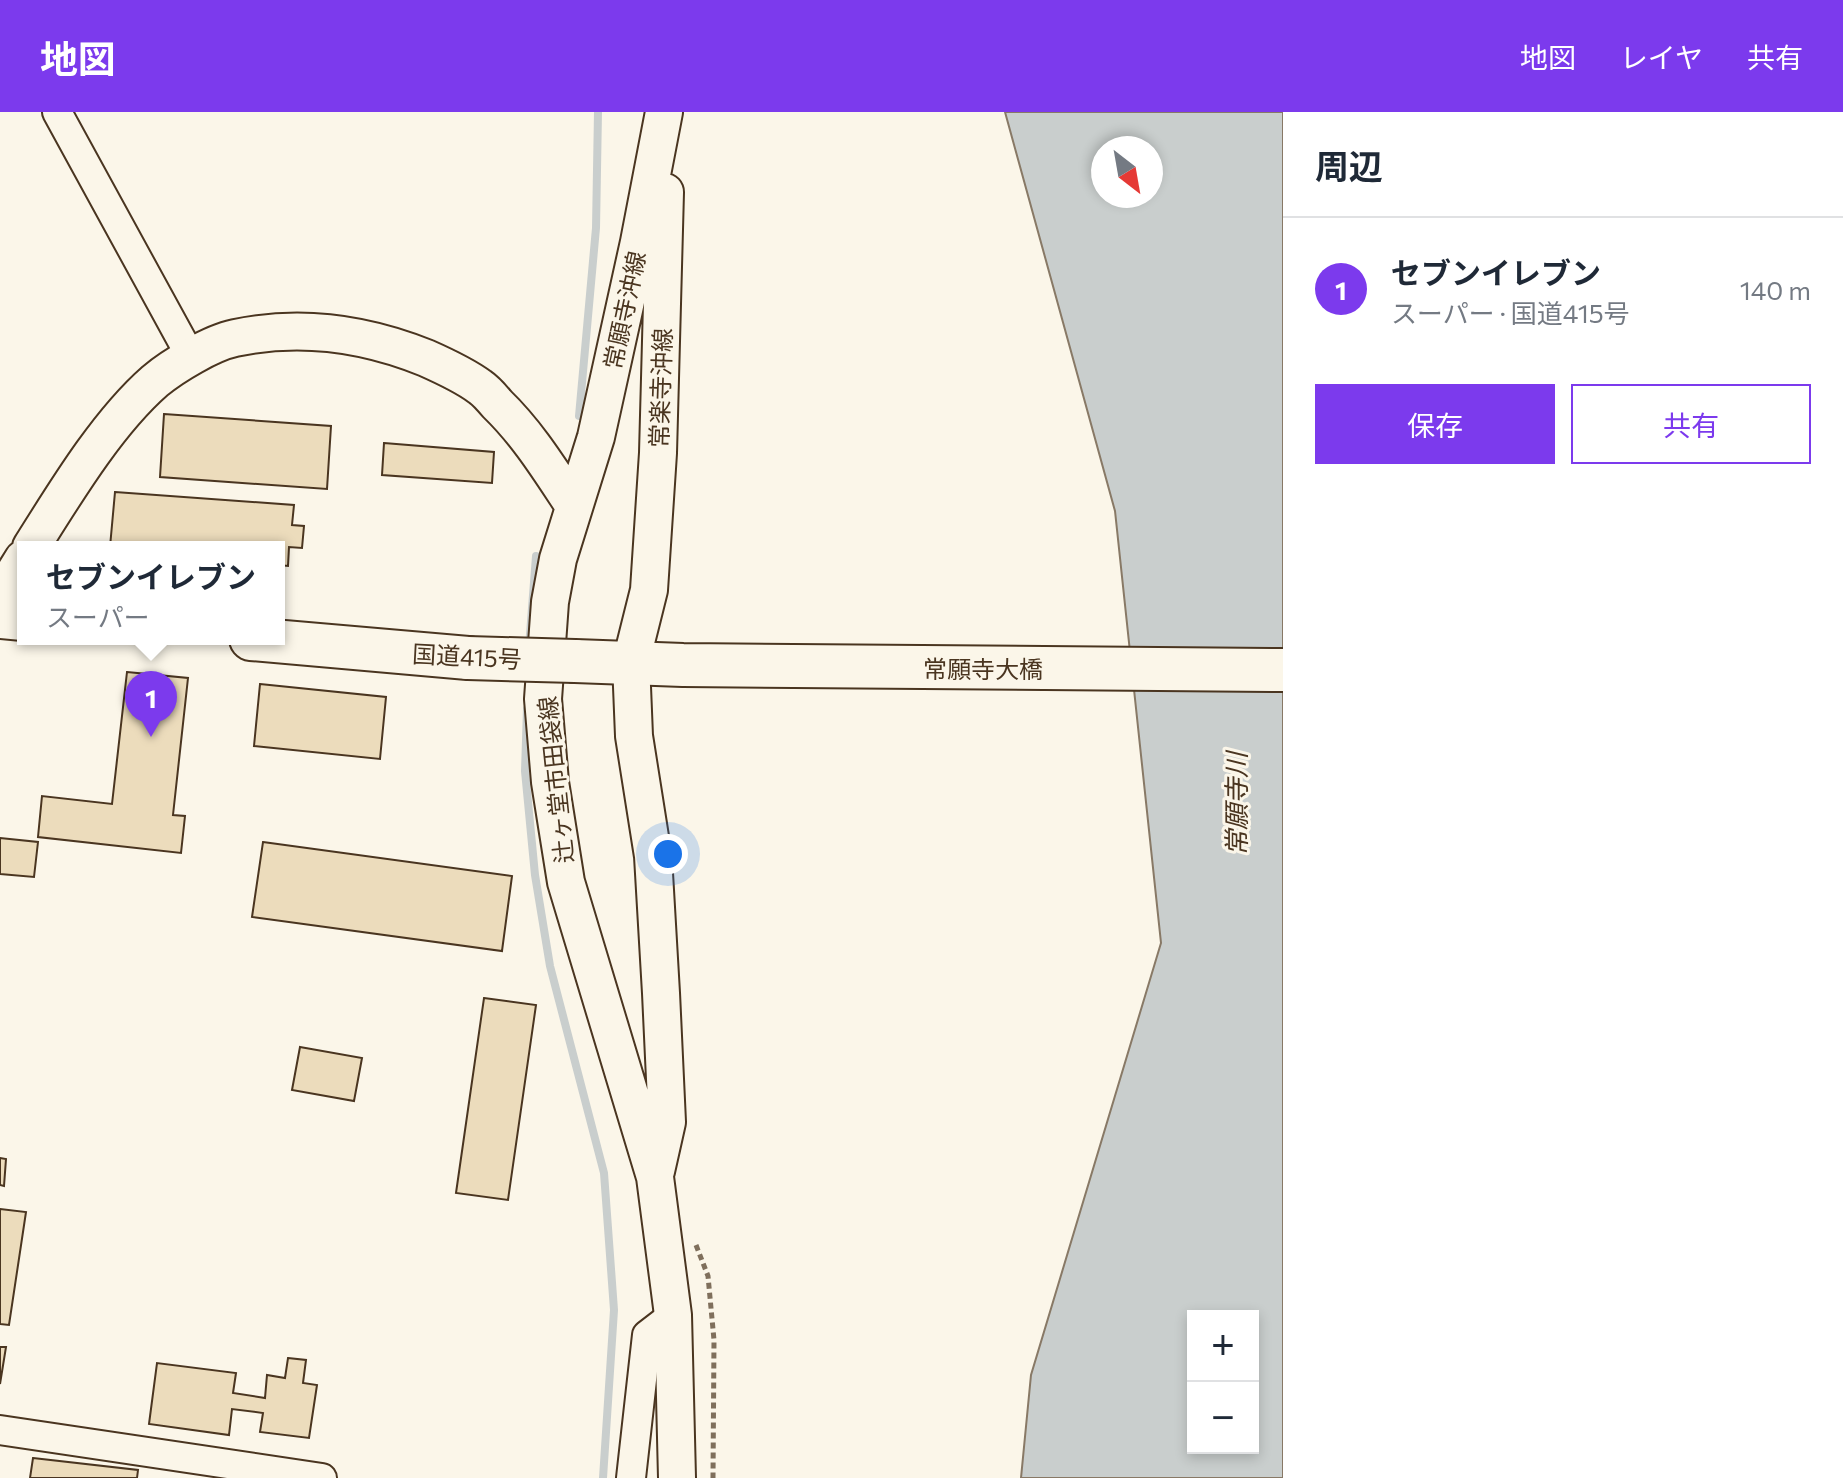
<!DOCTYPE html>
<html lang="ja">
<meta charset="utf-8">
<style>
:root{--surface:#fff;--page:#f2f2f3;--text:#1f2937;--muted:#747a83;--line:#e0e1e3;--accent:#7c3aed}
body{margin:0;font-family:Commissioner,"Noto Sans JP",sans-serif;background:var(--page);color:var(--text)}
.controls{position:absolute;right:24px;bottom:24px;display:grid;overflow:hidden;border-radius:0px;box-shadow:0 4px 12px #0003}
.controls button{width:72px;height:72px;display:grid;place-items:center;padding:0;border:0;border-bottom:2px solid var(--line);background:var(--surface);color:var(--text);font:40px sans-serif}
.compass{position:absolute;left:1091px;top:24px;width:72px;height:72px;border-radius:50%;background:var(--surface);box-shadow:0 4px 12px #0003;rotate:149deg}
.you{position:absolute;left:668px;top:742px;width:28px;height:28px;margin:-20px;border:6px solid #fff;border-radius:50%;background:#1a73e8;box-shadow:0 0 0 12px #1a73e833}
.badge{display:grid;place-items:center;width:52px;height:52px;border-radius:50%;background:var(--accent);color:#fff;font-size:26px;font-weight:700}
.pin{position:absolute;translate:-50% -66px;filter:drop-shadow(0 2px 4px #0008)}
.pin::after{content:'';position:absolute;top:42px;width:28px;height:24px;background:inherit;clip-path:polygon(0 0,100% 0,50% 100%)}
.popup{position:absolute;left:17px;top:429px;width:268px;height:104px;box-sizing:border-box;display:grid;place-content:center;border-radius:0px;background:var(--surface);filter:drop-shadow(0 2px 6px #0005);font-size:26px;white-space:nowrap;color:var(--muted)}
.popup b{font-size:30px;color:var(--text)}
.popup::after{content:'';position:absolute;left:50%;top:100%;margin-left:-16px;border:16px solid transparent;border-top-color:var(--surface)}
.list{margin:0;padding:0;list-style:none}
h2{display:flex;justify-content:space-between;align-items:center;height:104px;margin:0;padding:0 32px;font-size:34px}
h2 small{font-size:26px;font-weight:400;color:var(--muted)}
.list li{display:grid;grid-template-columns:52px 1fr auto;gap:24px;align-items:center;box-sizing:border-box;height:144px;padding:0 32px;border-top:2px solid var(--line)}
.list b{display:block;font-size:30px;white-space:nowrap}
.list p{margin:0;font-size:26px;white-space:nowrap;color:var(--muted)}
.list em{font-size:26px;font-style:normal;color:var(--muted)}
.actions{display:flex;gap:16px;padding:24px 32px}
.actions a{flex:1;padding:18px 0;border:2px solid var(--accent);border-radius:0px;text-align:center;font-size:28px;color:var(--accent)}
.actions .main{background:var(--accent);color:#fff}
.map{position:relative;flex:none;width:1283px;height:1366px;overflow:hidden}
header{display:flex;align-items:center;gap:48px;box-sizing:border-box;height:112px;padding:0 40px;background:var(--accent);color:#fff}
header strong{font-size:38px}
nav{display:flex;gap:44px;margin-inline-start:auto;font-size:28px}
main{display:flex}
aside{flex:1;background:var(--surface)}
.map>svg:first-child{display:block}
.water{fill:#c9cecd;stroke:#887966;stroke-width:2;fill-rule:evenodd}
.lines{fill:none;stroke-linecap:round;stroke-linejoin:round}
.stream{stroke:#c9cecd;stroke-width:8}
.building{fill:#ecdcbc;stroke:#4a3520;stroke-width:2}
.minor-casing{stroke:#4a3520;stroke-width:32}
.major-casing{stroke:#4a3520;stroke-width:40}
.highway-casing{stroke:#4a3520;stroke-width:46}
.path{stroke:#7f6f5c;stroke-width:5;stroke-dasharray:6 4;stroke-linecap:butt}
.minor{stroke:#fbf6e9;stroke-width:28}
.major{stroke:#fbf6e9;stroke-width:36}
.highway{stroke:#fbf6e9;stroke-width:42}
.highway-bridge-casing{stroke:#4a3520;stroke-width:46;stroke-linecap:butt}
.highway-bridge{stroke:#fbf6e9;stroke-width:42}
.labels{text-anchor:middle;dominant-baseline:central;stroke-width:6;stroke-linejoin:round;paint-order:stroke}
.street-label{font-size:24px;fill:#4a3520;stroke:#fbf6e9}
.water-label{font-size:26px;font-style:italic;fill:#4a3520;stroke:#fbf6e9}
</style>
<header>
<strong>地図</strong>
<nav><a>地図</a><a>レイヤ</a><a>共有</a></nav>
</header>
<main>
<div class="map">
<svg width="1283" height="1366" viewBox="0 0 1283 1366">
<rect width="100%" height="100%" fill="#fbf6e9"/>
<path class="water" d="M1005 0H1283V1366H1021L1031 1263 1161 831 1115 399ZM1103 36H1151V84H1103ZM1193 1204H1253V1336H1193Z"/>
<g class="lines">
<path class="stream" d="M579 304 596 116 598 0
M529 535 536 444
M527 597 525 659 535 763 550 854 604 1061 614 1198 603 1366"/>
</g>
<path class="building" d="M164 302 331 314 327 377 160 365Z
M384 331 494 340 492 371 382 363Z
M115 380 294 393 292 413 304 414 302 436 289 435 288 454 279 453V435H110Z
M127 560 188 566 173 703 185 704 181 741 38 725 42 684 112 692Z
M260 572 386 585 380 647 254 634Z
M0 726 38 730 34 765 0 762Z
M263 730 512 764 502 839 252 805Z
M484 886 536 893 508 1088 456 1081Z
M300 935 362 946 354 989 292 978Z
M0 1046 6 1047 4 1074 0 1073Z
M0 1097 26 1100 9 1213 0 1212Z
M0 1235H6L0 1272Z
M288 1246 306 1248 303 1271 317 1273 309 1326 260 1320 263 1301 232 1297 229 1323 149 1312 157 1251 236 1261 233 1281 265 1286 267 1263 285 1266Z
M33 1346 138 1358 137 1366H30Z"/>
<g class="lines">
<g class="minor-casing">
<path id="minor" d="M57 0 191 245
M0 1318 322 1366
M631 1366 647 1223 673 1203"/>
</g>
<g class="major-casing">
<path id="major" d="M664 0 639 130 596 325 558 447 550 490 543 587 550 670 566 770 655 1065 673 1203 677 1366
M31 435C65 381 107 311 155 269 173 254 211 231 235 226 301 212 364 221 426 246 444 254 464 263 480 275 486 279 492 286 497 292 528 322 550 358 574 394
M0 484 23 447
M656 1059 667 1010 661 881 653 744 634 624 631 550 649 478 658 341 665 80"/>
</g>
<g class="highway-casing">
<path id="highway" d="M0 505 23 507
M251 527 468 546
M575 549 683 553 1283 558"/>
</g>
<path class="path" d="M696 1133 708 1164 714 1228 713 1366"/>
<use href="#minor" class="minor"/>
<use href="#major" class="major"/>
<use href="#highway" class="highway"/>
<g class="highway-bridge-casing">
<path id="highway-bridge" d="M468 546 575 549"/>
</g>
<use href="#highway-bridge" class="highway-bridge"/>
</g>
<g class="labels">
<g class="street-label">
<text transform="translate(624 198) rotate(-78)">常願寺沖線</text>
<text transform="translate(660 276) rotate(-88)">常楽寺沖線</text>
<text transform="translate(467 544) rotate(3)">国道415号</text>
<text x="983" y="556">常願寺大橋</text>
<text transform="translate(555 668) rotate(-96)">辻ヶ堂市田袋線</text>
</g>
<g class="water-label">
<text transform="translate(1235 692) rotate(-90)">常願寺川</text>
</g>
</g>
</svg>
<div class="controls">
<button>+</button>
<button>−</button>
</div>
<svg class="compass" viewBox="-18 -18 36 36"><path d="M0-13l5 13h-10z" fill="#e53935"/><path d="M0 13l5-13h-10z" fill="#747a83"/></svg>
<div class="you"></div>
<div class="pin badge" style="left:151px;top:625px">1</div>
<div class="popup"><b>セブンイレブン</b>スーパー</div>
</div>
<aside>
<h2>周辺<small></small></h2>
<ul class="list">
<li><span class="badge">1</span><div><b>セブンイレブン</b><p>スーパー · 国道415号</p></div><em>140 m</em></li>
</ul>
<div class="actions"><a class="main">保存</a><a>共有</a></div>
</aside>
</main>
